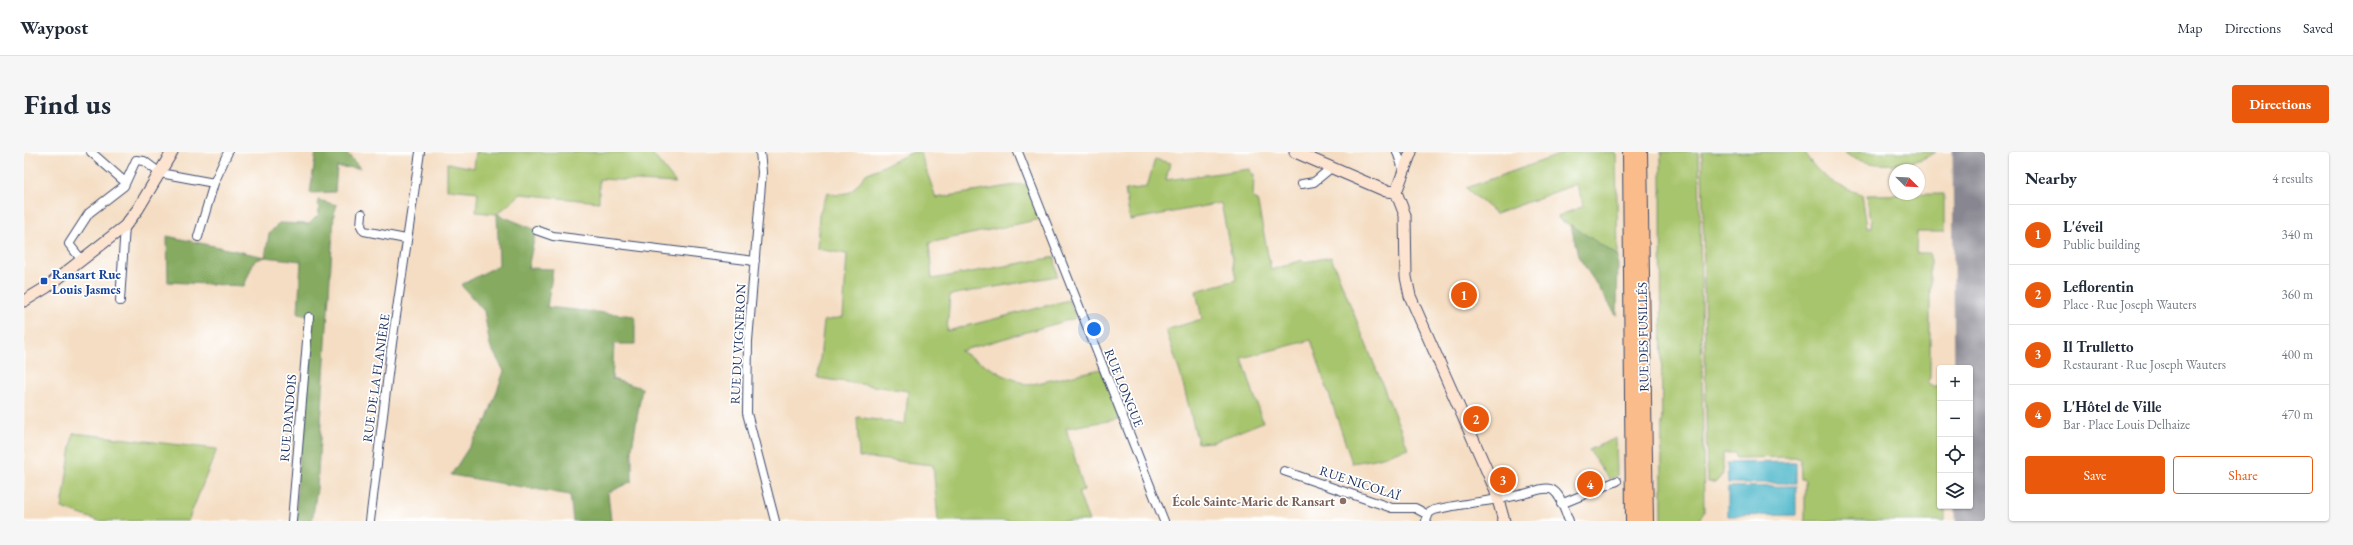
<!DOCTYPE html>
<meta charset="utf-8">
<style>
:root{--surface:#fff;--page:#f6f6f7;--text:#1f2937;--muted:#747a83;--line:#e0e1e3;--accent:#ea580c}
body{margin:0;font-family:"EB Garamond",serif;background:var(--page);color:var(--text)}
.controls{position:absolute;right:12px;bottom:12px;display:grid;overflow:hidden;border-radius:4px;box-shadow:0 1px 3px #0004}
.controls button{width:36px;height:36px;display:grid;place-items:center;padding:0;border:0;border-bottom:1px solid var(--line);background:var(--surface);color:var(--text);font:20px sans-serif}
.compass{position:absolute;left:1865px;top:12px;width:36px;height:36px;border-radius:50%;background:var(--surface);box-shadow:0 1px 3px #0004;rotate:114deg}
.you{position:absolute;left:1070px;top:177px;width:14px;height:14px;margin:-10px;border:3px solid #fff;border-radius:50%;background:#1a73e8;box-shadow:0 0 0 6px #1a73e833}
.badge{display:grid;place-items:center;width:26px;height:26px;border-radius:50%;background:var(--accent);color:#fff;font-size:13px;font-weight:700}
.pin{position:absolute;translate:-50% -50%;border:2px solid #fff;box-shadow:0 1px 4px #0006}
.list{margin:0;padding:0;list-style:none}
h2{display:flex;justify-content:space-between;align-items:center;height:52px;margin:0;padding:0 16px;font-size:17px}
h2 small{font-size:13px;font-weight:400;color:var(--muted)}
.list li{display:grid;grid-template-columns:26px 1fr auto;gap:12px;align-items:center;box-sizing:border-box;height:60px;padding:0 16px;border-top:1px solid var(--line)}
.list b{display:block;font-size:15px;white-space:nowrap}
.list p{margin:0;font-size:13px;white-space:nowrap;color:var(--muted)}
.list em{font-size:13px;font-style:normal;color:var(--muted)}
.actions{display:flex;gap:8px;padding:12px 16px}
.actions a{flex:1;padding:9px 0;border:1px solid var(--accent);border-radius:4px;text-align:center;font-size:14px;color:var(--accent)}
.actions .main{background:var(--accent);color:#fff}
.icon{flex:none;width:22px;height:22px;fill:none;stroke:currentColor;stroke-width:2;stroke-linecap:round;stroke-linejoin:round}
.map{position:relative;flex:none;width:1961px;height:369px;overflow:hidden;border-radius:4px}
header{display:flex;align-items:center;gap:24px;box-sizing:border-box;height:56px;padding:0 20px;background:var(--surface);border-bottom:1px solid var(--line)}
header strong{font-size:19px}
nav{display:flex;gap:22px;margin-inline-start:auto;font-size:14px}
.intro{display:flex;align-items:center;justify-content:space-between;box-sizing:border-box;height:96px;padding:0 24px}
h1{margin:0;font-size:28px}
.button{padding:10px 18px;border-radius:4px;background:var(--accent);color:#fff;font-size:14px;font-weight:700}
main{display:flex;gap:24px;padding:0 24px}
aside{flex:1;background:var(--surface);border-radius:4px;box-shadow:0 1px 3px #0004}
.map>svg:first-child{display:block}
.green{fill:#a7c56c;stroke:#617a65}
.forest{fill:#85aa60;stroke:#506c5f}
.water{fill:#4db7ca;stroke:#347394}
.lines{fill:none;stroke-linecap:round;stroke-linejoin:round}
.runway{stroke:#888690;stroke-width:49}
.street-casing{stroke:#3c496d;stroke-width:10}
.secondary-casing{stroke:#3c496d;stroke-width:13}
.highway-casing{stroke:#3c496d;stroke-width:16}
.street{stroke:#fff;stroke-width:8}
.secondary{stroke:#fde4d1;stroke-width:11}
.highway{stroke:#fabc8b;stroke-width:14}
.transit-dot{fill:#1a4fb4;stroke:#fff;stroke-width:1.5}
.education-dot{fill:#8d6e63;stroke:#fff;stroke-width:1.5}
.labels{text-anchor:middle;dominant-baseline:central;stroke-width:3.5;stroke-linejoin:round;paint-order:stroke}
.transit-label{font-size:13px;font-weight:bold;fill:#164399;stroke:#fff;text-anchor:start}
.street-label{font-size:13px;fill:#1b2f5e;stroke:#fff}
.education-label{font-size:13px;font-weight:bold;fill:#785e54;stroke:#fff;text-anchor:end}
</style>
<header>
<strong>Waypost</strong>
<nav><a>Map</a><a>Directions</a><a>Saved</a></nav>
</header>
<div class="intro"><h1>Find us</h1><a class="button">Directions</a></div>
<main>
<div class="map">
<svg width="1961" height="369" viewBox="0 0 1961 369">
<rect width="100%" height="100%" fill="#fff"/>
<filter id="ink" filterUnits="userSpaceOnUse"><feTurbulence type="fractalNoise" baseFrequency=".025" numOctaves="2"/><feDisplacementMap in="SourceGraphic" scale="8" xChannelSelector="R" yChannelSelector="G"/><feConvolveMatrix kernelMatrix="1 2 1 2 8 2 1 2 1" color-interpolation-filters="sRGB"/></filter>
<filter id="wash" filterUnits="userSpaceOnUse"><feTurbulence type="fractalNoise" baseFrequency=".012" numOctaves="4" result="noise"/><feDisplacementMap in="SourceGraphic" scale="16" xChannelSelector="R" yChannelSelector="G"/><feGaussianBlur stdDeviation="0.9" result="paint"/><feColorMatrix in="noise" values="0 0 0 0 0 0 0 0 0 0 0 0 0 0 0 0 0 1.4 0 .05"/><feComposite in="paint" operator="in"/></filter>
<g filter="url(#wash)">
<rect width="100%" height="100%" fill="#f4ddc2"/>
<path class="green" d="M452 0H627L652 31 575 27V50L497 42 473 62 452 60 454 40 423 37V11L450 16Z
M889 0H896L912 46 998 32 1004 34 1017 67 905 91 908 127 1031 105 1033 124 926 143 923 179 1045 148 1052 166 936 199 979 223 1004 233 1077 217 1096 267 1042 276 1060 338 1054 340 1065 369H914L909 313 835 305 833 265 881 272 884 239 794 226 800 169 819 165 823 102 793 97 795 62 804 40 812 43 827 40 842 22Z
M1543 0H1592L1594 104 1535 67 1534 64 1560 54 1552 32 1472 62 1442 36Z
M1637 0H1675L1680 360 1675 369H1638Z
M1678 0H1780C1794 23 1812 35 1838 42L1843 75H1848L1843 43 1920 42V80H1893L1892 101H1906V226L1904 229 1908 234H1916V354H1921V369H1781V328L1777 327 1776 307 1771 305 1712 306 1711 301H1699V322L1692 330H1683Z
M1820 0H1912C1891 15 1840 18 1820 0Z
M1131 7 1146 11 1142 28 1226 17 1227 21 1230 22 1229 47H1233L1247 118 1279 108 1280 110 1307 105 1384 296 1351 307 1328 311 1287 188 1218 206 1239 270 1189 290 1174 291 1157 224 1142 178 1178 167 1172 139 1212 128 1197 51 1106 68 1101 38 1123 35Z
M49 281 193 297 164 369H75L38 356Z
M1592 286 1593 324 1585 327 1565 298Z"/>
<path class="forest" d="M292 0H322L336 16 313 15 311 40 286 41Z
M294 48 313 53 310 62 293 337 288 369H272L274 317 288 165 274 162 277 109 241 105 230 109 220 134 144 130 143 84 241 105 245 82 255 71 285 72 295 62Z
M473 62 512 78 504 116 529 117 523 155 611 164V192H590L588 227 618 236 608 296V329L584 341 587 369H549L546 343 427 323 463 267 480 219 466 194 460 159 437 133 475 113Z
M1547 73 1594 104 1593 164 1554 104Z"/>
<path class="water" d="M1772 310V331H1704L1703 311Z
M1772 334V363L1704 364V335Z"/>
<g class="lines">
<path class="runway" d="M1953 0 1956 369"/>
</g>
</g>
<g filter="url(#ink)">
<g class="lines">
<g class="street-casing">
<path id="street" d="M67 0 101 30
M736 0 738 20 724 189 723 261 751 369
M994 0 1140 369
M1373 0 1380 20
M1278 32 1290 30 1307 16
M338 62 337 74 340 79 382 87
M512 78 529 84 731 109
M174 85 190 31 204 0
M57 107 45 92 65 61 100 34 112 8 120 9 136 21 190 31
M96 149 101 74
M1260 319 1368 356H1391L1404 363
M1537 352 1593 329
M268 369 285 165
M346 369 367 198 396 0
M1402 369 1405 361 1410 358C1442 350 1475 349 1507 340 1514 338 1524 334 1530 339 1538 345 1541 360 1545 369"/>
</g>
<g class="secondary-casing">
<path id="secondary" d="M1271 0 1362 39 1372 40
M1372 40 1381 63 1382 125 1386 144 1471 337 1480 369
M1372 40 1387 0
M0 149 23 135 101 74 114 57 148 0"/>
</g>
<g class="highway-casing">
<path id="highway" d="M1606 0 1609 369
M1616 0 1622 369"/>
</g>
<use href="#street" class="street"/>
<use href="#secondary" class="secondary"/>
<use href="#highway" class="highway"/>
</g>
</g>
<rect class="transit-dot" x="16" y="125" width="8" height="8" rx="2"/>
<circle class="education-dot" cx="1319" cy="349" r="4"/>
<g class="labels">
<g class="transit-label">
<text x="28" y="122">Ransart Rue<tspan x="28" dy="15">Louis Jasmes</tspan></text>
</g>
<g class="street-label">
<text transform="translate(1619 185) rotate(-91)">RUE DES FUSILLÉS</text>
<text transform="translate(714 192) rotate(-87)">RUE DU VIGNERON</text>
<text transform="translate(352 226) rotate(-82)">RUE DE LA FLANIÈRE</text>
<text transform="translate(1100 236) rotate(68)">RUE LONGUE</text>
<text transform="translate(264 266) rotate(-85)">RUE DANDOIS</text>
<text transform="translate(1336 331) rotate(18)">RUE NICOLAÏ</text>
</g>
<g class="education-label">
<text x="1311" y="349">École Sainte-Marie de Ransart</text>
</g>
</g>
</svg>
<div class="controls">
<button>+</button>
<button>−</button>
<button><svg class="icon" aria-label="locate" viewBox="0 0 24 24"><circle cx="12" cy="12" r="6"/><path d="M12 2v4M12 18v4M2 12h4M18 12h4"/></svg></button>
<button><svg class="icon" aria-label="layers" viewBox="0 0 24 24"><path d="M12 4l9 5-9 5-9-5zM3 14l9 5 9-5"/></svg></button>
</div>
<svg class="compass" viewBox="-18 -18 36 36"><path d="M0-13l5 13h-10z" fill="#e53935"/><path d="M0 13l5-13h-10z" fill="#747a83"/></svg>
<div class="you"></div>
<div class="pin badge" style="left:1440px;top:143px">1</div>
<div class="pin badge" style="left:1452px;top:267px">2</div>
<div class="pin badge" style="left:1479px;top:328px">3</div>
<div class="pin badge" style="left:1566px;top:332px">4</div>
</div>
<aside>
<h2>Nearby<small>4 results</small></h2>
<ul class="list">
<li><span class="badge">1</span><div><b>L'éveil</b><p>Public building</p></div><em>340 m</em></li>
<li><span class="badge">2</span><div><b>Leflorentin</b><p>Place · Rue Joseph Wauters</p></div><em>360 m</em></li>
<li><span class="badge">3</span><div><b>Il Trulletto</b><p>Restaurant · Rue Joseph Wauters</p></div><em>400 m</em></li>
<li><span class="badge">4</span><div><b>L'Hôtel de Ville</b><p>Bar · Place Louis Delhaize</p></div><em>470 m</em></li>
</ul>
<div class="actions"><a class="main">Save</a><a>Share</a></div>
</aside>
</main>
